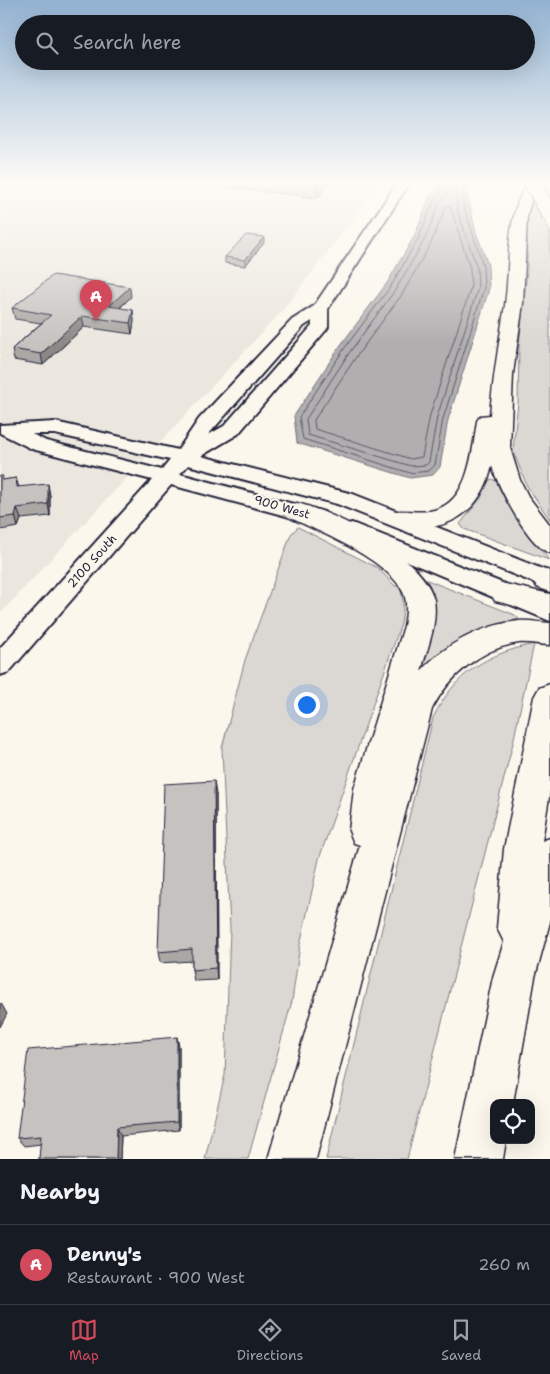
<!DOCTYPE html>
<meta charset="utf-8">
<style>
:root{--surface:#171b24;--page:#20242c;--text:#f1f3f6;--muted:#9ea1a6;--line:#363941;--accent:#d1495b}
body{margin:0;font-family:"Shantell Sans",sans-serif;background:var(--page);color:var(--text)}
.controls{position:absolute;right:15px;bottom:15px;display:grid;overflow:hidden;border-radius:10px;box-shadow:0 5px 20px #0002}
.controls button{width:45px;height:45px;display:grid;place-items:center;padding:0;border:0;border-bottom:1px solid var(--line);background:var(--surface);color:var(--text);font:25px sans-serif}
.you{position:absolute;left:306px;top:704px;width:18px;height:18px;margin:-12px;border:4px solid #fff;border-radius:50%;background:#1a73e8;box-shadow:0 0 0 8px #1a73e833}
.badge{display:grid;place-items:center;width:32px;height:32px;border-radius:50%;background:var(--accent);color:#fff;font-size:16px;font-weight:700}
.pin{position:absolute;translate:-50% -41px;filter:drop-shadow(0 1px 2px #0008)}
.pin::after{content:'';position:absolute;top:26px;width:18px;height:15px;background:inherit;clip-path:polygon(0 0,100% 0,50% 100%)}
.list{margin:0;padding:0;list-style:none}
h2{display:flex;justify-content:space-between;align-items:center;height:65px;margin:0;padding:0 20px;font-size:21px}
h2 small{font-size:16px;font-weight:400;color:var(--muted)}
.list li{display:grid;grid-template-columns:32px 1fr auto;gap:15px;align-items:center;box-sizing:border-box;height:80px;padding:0 20px;border-top:1px solid var(--line)}
.list b{display:block;font-size:19px;white-space:nowrap}
.list p{margin:0;font-size:16px;white-space:nowrap;color:var(--muted)}
.list em{font-size:16px;font-style:normal;color:var(--muted)}
.icon{flex:none;width:28px;height:28px;fill:none;stroke:currentColor;stroke-width:2;stroke-linecap:round;stroke-linejoin:round}
.map{position:relative;flex:none;width:550px;height:1159px;overflow:hidden}
.search{position:absolute;background:var(--surface);box-shadow:0 5px 20px #0002;left:15px;right:15px;top:15px;height:55px;display:flex;align-items:center;gap:12px;box-sizing:border-box;padding:0 18px;border-radius:28px;color:var(--muted);font-size:19px}
.sheet{height:145px;background:var(--surface)}
nav{display:flex;justify-content:space-around;align-items:center;box-sizing:border-box;height:70px;border-top:1px solid var(--line);background:var(--surface);font-size:14px;color:var(--muted)}
nav a{display:grid;justify-items:center;gap:2px}
nav .on{color:var(--accent)}
.map>svg:first-child{display:block}
.built{fill:#ebe7df}
.green{fill:#dbd8d3;stroke:#7e7d87}
.water{fill:#b1aeb0;stroke:#787681}
.lines{fill:none;stroke-linecap:round;stroke-linejoin:round}
.shore{stroke:#5b5a6a;stroke-width:1}
.secondary-casing{stroke:#22223b;stroke-width:4}
.highway-casing{stroke:#22223b;stroke-width:3}
.secondary{fill:#fbf7ec;fill-rule:evenodd}
.highway{fill:#fbf7ec;fill-rule:evenodd}
.highway-bridge-casing{stroke:#22223b;stroke-width:18;stroke-linecap:butt}
.highway-bridge{stroke:#fbf7ec;stroke-width:16}
.wall{fill:#aaa7a5;stroke:#22223b}
.shaded-wall{fill:#8b8886;stroke:#22223b}
.building{fill:#c6c2c0;stroke:#22223b}
.labels{text-anchor:middle;dominant-baseline:central;stroke-width:4;stroke-linejoin:round;paint-order:stroke}
.street-label{font-size:12px;fill:#22223b;stroke:#fbf7ec}
</style>
<div class="map">
<svg width="550" height="1159" viewBox="0 0 550 1159">
<rect width="100%" height="100%" fill="#fbf7ec"/>
<filter id="ink" filterUnits="userSpaceOnUse"><feTurbulence type="fractalNoise" baseFrequency=".02" numOctaves="2"/><feDisplacementMap in="SourceGraphic" scale="10" xChannelSelector="R" yChannelSelector="G"/><feConvolveMatrix kernelMatrix="1 2 1 2 8 2 1 2 1" color-interpolation-filters="sRGB"/></filter>
<g filter="url(#ink)">
<path class="built" d="M0 182H381L282 311 0 614Z"/>
<path class="green" d="M532 199 550 231V520L527 486 513 451 518 402 519 346 527 271V221Z
M492 479 497 482 516 518 549 560 464 529 460 524 481 498 488 481Z
M298 527 378 568 395 586H399C405 599 403 611 401 624L319 859 300 945 292 1001 248 1159H205L225 1075 230 929 222 748 245 660 291 534Z
M422 578 515 615 519 619C478 627 444 645 415 676Z
M534 644 513 743 407 1159H326L433 718C455 673 486 654 534 644Z"/>
<path class="water" d="M442 182H469L467 194 476 232 488 265 489 289 448 420 440 467 433 475 410 478 297 443 294 416 340 346 387 283 415 235 430 196Z"/>
<g class="lines">
<path class="shore" d="M446 182 445 187 435 199 419 237 391 286 344 349 299 417 303 439 410 473 429 471 435 465 443 419 484 288 483 265 463 203 464 182
M452 187 456 188 457 209 477 268 478 288 437 417 429 462 426 465 411 466 308 435 306 419 349 353 396 289 425 239 440 202Z
M450 206 470 268 471 287 430 415 422 457 411 459 315 429 314 420 356 357 403 293 431 243 446 207Z"/>
<g class="secondary-casing">
<path id="secondary" d="M398 182H410L328 309V327L326 330 238 434 201 456 353 494 550 572V589L337 504 188 465 180 474 324 512 327 517 324 522 316 524 171 485 9 672 0 675V648L152 480 32 449 0 433V425L55 422 178 450 199 419 292 320 314 306ZM312 321V326L224 426 208 435 304 326ZM32 434H55L170 460 162 470 46 441Z
M352 523 550 602V621L344 535 341 530 344 525Z"/>
</g>
<g class="highway-casing">
<path id="highway" d="M528 182H542L532 197 527 216 523 303 513 374 510 448 520 480 528 496 550 525V553C529 547 498 487 492 466 480 517 441 537 390 524L386 518 390 512C403 509 416 513 429 511 469 506 472 452 477 421L480 416 490 415C493 377 499 342 505 305 511 263 504 218 528 182Z
M297 503C336 513 425 557 434 600 438 624 427 649 421 671 445 644 482 625 519 621 529 620 540 623 550 623V645C540 645 529 642 519 643 481 648 449 676 432 709L316 1159H268L360 845 354 843 349 831 354 789 404 626C406 615 408 602 403 592 388 560 319 531 288 517L284 511 288 505Z
M547 570 550 571V592L537 587 533 580 537 573Z
M505 584 550 594V614L495 601 491 594 495 587Z
M550 684V791L542 841 550 838V922L535 977 513 1103H494V1140H506L503 1159H455L493 977 504 942 497 928 504 849 534 697 539 688Z"/>
</g>
<use href="#secondary" class="secondary"/>
<use href="#highway" class="highway"/>
<g class="highway-bridge-casing">
<path id="highway-bridge" d="M532 182 550 215"/>
</g>
<use href="#highway-bridge" class="highway-bridge"/>
</g>
<path class="wall" d="M186 182H330L317 198Z
M264 243 245 266 225 263V257Z
M131 297 120 308 133 310 134 321 132 334 84 327 43 365 14 360 12 349 41 323 15 319 12 308Z
M0 476 4 480 16 478 19 487 50 495V516L21 519 18 527 0 530Z
M216 794 217 980 194 981 192 970V961L160 963 158 952Z
M177 1037 179 1047V1130L121 1136 120 1159H39L41 1144 24 1146 17 1138Z"/>
<path class="shaded-wall" d="M320 182H330L317 198V185Z
M264 237V243L245 266V260Z
M130 287 131 297 110 316 109 306Z
M133 310 134 321 132 334 130 323Z
M82 316 84 327 43 365 41 354Z
M48 484 50 495V516L48 504Z
M17 508 21 519 18 527 15 516Z
M214 781 216 794 217 980 216 968Z
M1 1003 7 1014 0 1027V1004Z
M177 1037 179 1047V1130L177 1122Z
M117 1127 121 1136 120 1159H116Z"/>
<path class="building" d="M291 182H320L317 185Z
M246 235 264 237 245 260 225 257Z
M53 275 130 287 109 306 133 310 130 323 82 316 41 354 12 349 51 315 12 308Z
M0 476H3L2 480 16 478 17 487 48 484V504L17 508 15 516 0 518Z
M214 781 216 968 192 970V949L158 952 164 784Z
M177 1037V1122L117 1127 116 1159H39L41 1136 17 1138 28 1050Z"/>
</g>
<linearGradient id="sky" x2="0" y2="1"><stop stop-color="#92b2d2"/><stop offset="0.53" stop-color="#fdfbf6"/><stop offset="1" stop-color="#fdfbf6" stop-opacity="0"/></linearGradient>
<rect width="550" height="344" fill="url(#sky)"/>
<g class="labels">
<g class="street-label">
<text transform="translate(282 507) rotate(16)">900 West</text>
<text transform="translate(92 561) rotate(-48)">2100 South</text>
</g>
</g>
</svg>
<div class="controls">
<button><svg class="icon" aria-label="locate" viewBox="0 0 24 24"><circle cx="12" cy="12" r="6"/><path d="M12 2v4M12 18v4M2 12h4M18 12h4"/></svg></button>
</div>
<div class="you"></div>
<div class="pin badge" style="left:96px;top:321px">A</div>
<div class="search"><svg class="icon" aria-label="search" viewBox="0 0 24 24"><circle cx="10" cy="10" r="6"/><path d="M15 15l6 6"/></svg>Search here</div>
</div>
<section class="sheet">
<h2>Nearby<small></small></h2>
<ul class="list">
<li><span class="badge">A</span><div><b>Denny's</b><p>Restaurant · 900 West</p></div><em>260 m</em></li>
</ul>
</section>
<nav>
<a class="on"><svg class="icon" aria-label="map" viewBox="0 0 24 24"><path d="M3 6l6-2 6 2 6-2v14l-6 2-6-2-6 2zM9 4v14M15 6v14"/></svg>Map</a>
<a><svg class="icon" aria-label="directions" viewBox="0 0 24 24"><path d="M12 3l9 9-9 9-9-9zM9 14v-3h6M13 9l2 2-2 2"/></svg>Directions</a>
<a><svg class="icon" aria-label="saved" viewBox="0 0 24 24"><path d="M7 4h10v16l-5-4-5 4z"/></svg>Saved</a>
</nav>
